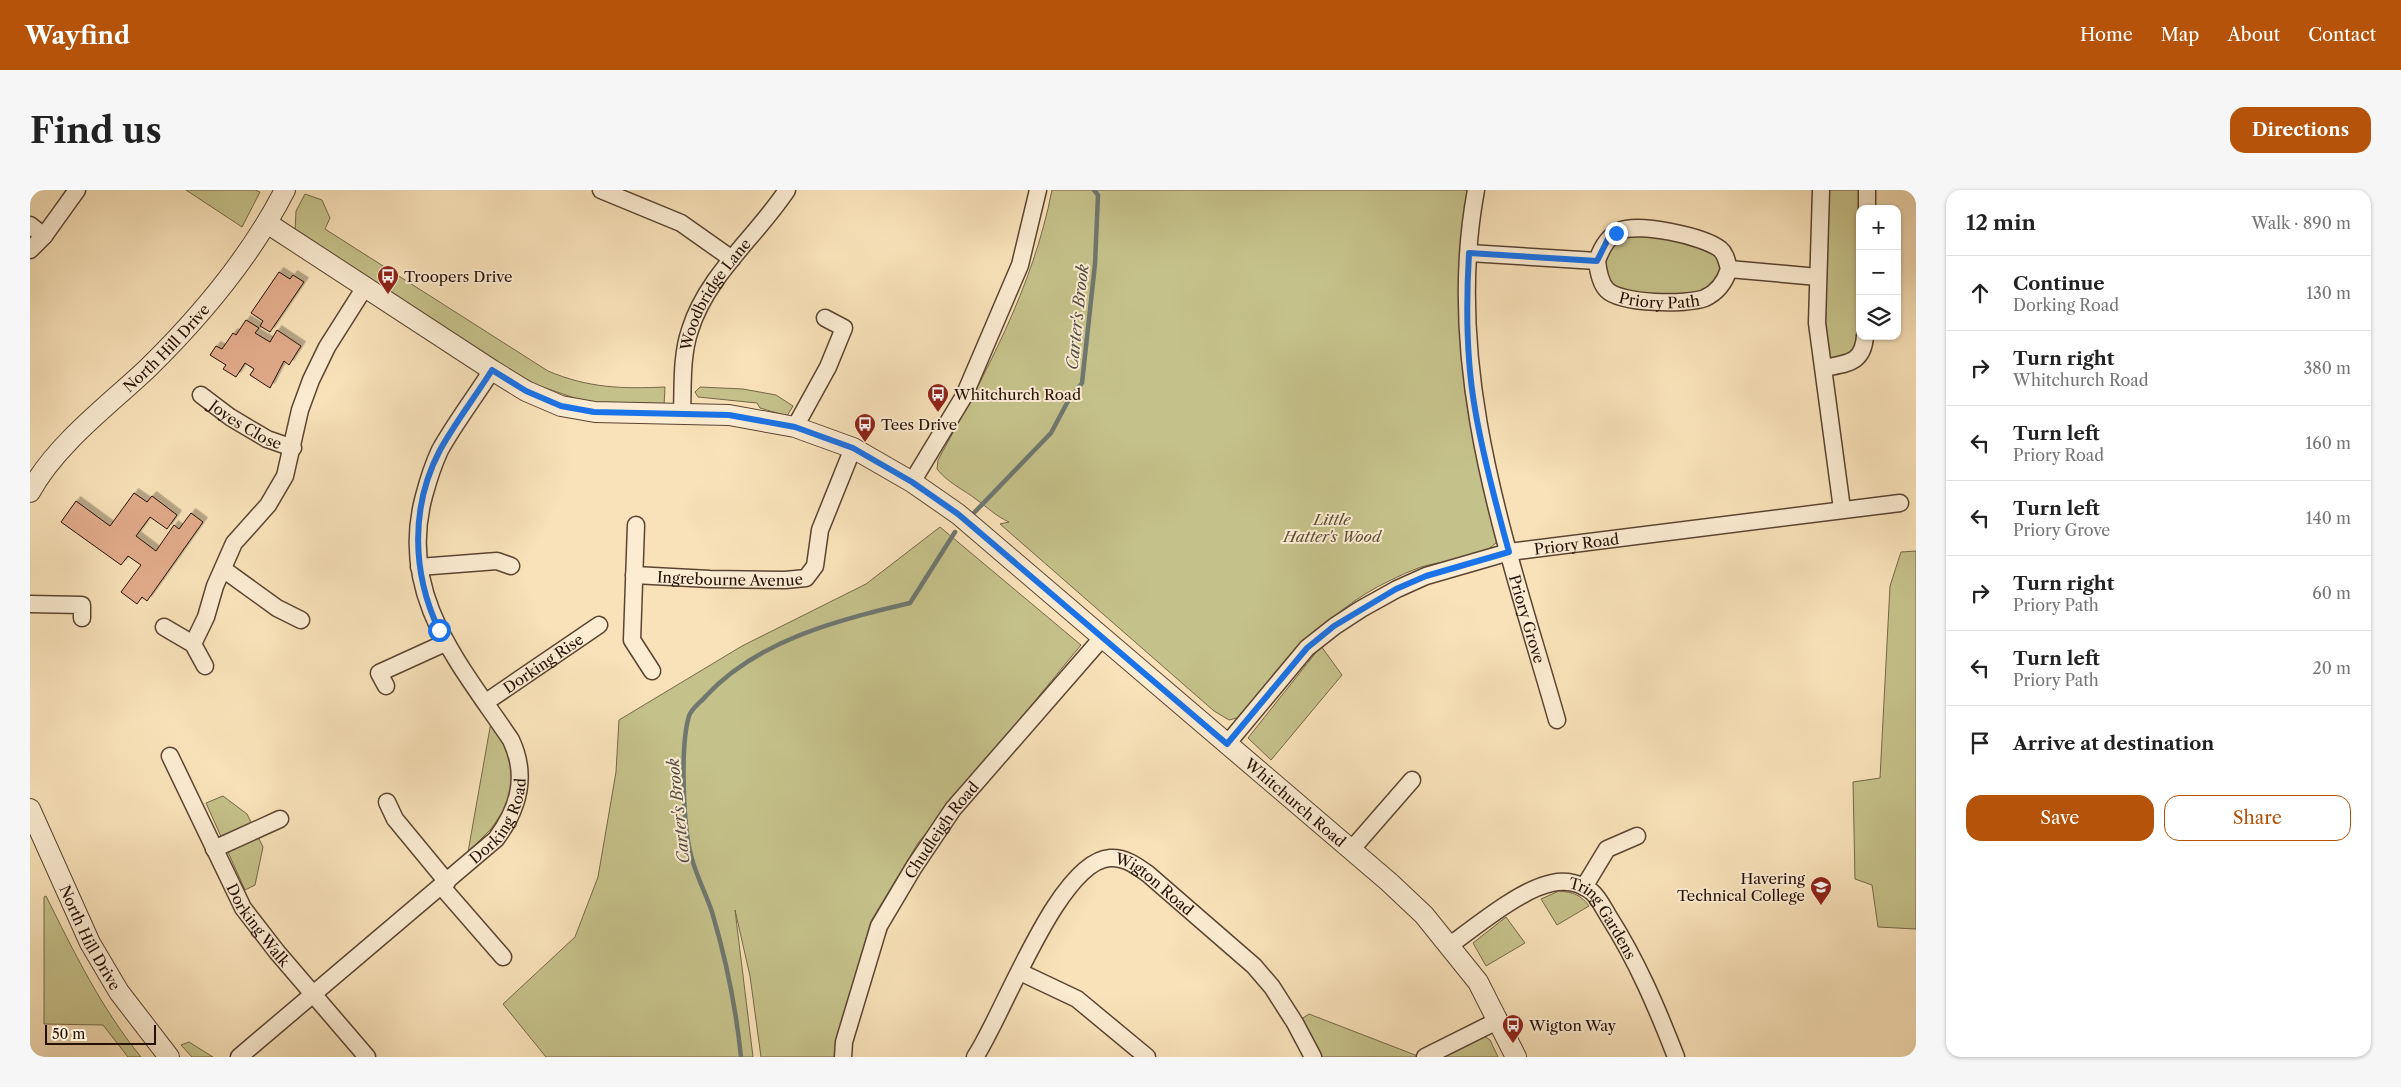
<!DOCTYPE html>
<meta charset="utf-8">
<style>
:root{--surface:#fff;--page:#f6f6f6;--text:#222;--muted:#767676;--line:#e0e0e0;--accent:#b45309}
body{margin:0;font-family:"Libre Caslon Text",serif;background:var(--page);color:var(--text)}
.controls{position:absolute;right:15px;top:15px;display:grid;overflow:hidden;border-radius:10px;box-shadow:0 1px 4px #0004}
.controls button{width:45px;height:45px;display:grid;place-items:center;padding:0;border:0;border-bottom:1px solid var(--line);background:var(--surface);color:var(--text);font:25px sans-serif}
.scale{position:absolute;left:15px;bottom:12px;width:111px;box-sizing:border-box;padding-left:5px;border:2px solid #260f05;border-top:0;font-size:14px;line-height:18px;white-space:nowrap;color:#260f05;-webkit-text-stroke:4px #fbecd2;paint-order:stroke}
.stop{position:absolute;width:15px;height:15px;margin:-11px;border:4px solid #1a73e8;border-radius:50%;background:#fff}
.stop.end{background:#1a73e8;border-color:#fff;box-shadow:0 1px 5px #0008}
.list{margin:0;padding:0;list-style:none}
h2{display:flex;justify-content:space-between;align-items:center;height:65px;margin:0;padding:0 20px;font-size:21px}
h2 small{font-size:16px;font-weight:400;color:var(--muted)}
.list li{display:grid;grid-template-columns:32px 1fr auto;gap:15px;align-items:center;box-sizing:border-box;height:75px;padding:0 20px;border-top:1px solid var(--line)}
.list b{display:block;font-size:19px;white-space:nowrap}
.list p{margin:0;font-size:16px;white-space:nowrap;color:var(--muted)}
.list em{font-size:16px;font-style:normal;color:var(--muted)}
.actions{display:flex;gap:10px;padding:15px 20px}
.actions a{flex:1;padding:11px 0;border:1px solid var(--accent);border-radius:15px;text-align:center;font-size:18px;color:var(--accent)}
.actions .main{background:var(--accent);color:#fff}
.icon{flex:none;width:28px;height:28px;fill:none;stroke:currentColor;stroke-width:2;stroke-linecap:round;stroke-linejoin:round}
.map{position:relative;flex:none;width:1886px;height:867px;overflow:hidden;border-radius:15px}
header{display:flex;align-items:center;gap:30px;box-sizing:border-box;height:70px;padding:0 25px;background:var(--accent);color:#fff}
header strong{font-size:24px}
nav{display:flex;gap:28px;margin-inline-start:auto;font-size:18px}
.intro{display:flex;align-items:center;justify-content:space-between;box-sizing:border-box;height:120px;padding:0 30px}
h1{margin:0;font-size:35px}
.button{padding:12px 22px;border-radius:15px;background:var(--accent);color:#fff;font-size:18px;font-weight:700}
main{display:flex;gap:30px;padding:0 30px}
aside{flex:1;background:var(--surface);border-radius:15px;box-shadow:0 1px 4px #0004}
.map>svg:first-child{display:block}
.green{fill:#c5c18a;stroke:#766848}
.lines{fill:none;stroke-linecap:round;stroke-linejoin:round}
.stream{stroke:#6f776f;stroke-width:4.5}
.building{fill:#e2ac8b;stroke:#260f05;filter:url(#shadow)}
.minor-casing{stroke:#5b4432;stroke-width:19}
.tertiary-casing{stroke:#5b4432;stroke-width:22}
.minor{stroke:#fbecd2;stroke-width:16}
.tertiary{stroke:#fbecd2;stroke-width:20}
.route{stroke:#1a73e8;stroke-width:6}
.labels{text-anchor:middle;dominant-baseline:central;stroke-width:4;stroke-linejoin:round;paint-order:stroke}
.poi-label{font-size:15px;fill:#260f05;stroke:#fbecd2;text-anchor:start}
.street-label{font-size:15px;fill:#260f05;stroke:#fbecd2}
.park-label{font-size:15px;font-style:italic;fill:#5e4d34;stroke:#fbecd2}
.water-label{font-size:16px;font-style:italic;fill:#504c43;stroke:#fbecd2}
</style>
<header>
<strong>Wayfind</strong>
<nav><a>Home</a><a>Map</a><a>About</a><a>Contact</a></nav>
</header>
<div class="intro"><h1>Find us</h1><a class="button">Directions</a></div>
<main>
<div class="map">
<svg width="1886" height="867" viewBox="0 0 1886 867">
<defs>
<filter id="shadow"><feDropShadow dx="4.5" dy="-4.5" stdDeviation="0" flood-color="#0004"/></filter>
</defs>
<rect width="100%" height="100%" fill="#f9e2b9"/>
<filter id="stains"><feTurbulence type="fractalNoise" baseFrequency=".004" numOctaves="4"/><feColorMatrix values="0 0 0 0 .2 0 0 0 0 .09 0 0 0 0 .02 0 0 0 .5 -.17"/></filter>
<radialGradient id="worn" r=".72"><stop offset=".6" stop-color="#630" stop-opacity="0"/><stop offset="1" stop-color="#630" stop-opacity=".3"/></radialGradient>
<path class="green" d="M156 0H225L230 2 212 37Z
M1022 0H1439C1427 70 1427 157 1439 227 1446 267 1458 306 1467 345L1466 353C1448 370 1414 370 1391 377 1380 381 1369 386 1359 391 1296 421 1251 477 1207 528L1199 530 1184 521 970 334 979 332C966 326 958 318 947 310 933 299 918 293 907 279L908 270C955 184 1003 98 1022 0Z
M1791 0H1837L1830 19V146L1833 159 1794 178Z
M275 4 292 10 300 28 295 39 518 181C558 198 592 199 635 197L634 216 559 213 507 195 467 173 265 41 266 21Z
M1582 46 1668 47 1699 79 1675 108 1584 105 1570 62Z
M670 197 713 199 746 205 763 216 757 226 730 218 727 213 668 207 665 202Z
M910 337 1051 455 888 653 841 731 807 852V867H731L720 786 705 720 723 867H516L473 814 545 747 568 687 586 582 589 530 712 456 836 394Z
M1886 361V739L1848 737 1842 695 1825 689 1823 592 1850 588 1860 396 1871 362Z
M1291 456 1312 485 1241 570 1218 548Z
M461 532 481 566 482 603 475 618 461 639 438 662Z
M193 606 217 624 233 657 225 695 215 700 176 613Z
M1529 701C1543 702 1551 705 1559 716L1527 735 1511 709Z
M16 706C44 762 71 818 111 867H98L73 835 14 834V707Z
M1476 727 1495 753 1456 776 1443 753Z
M1279 824 1380 863 1390 867H1288L1270 830Z
M1451 844 1460 850 1468 867H1407Z
M159 852 183 867H162L151 855Z"/>
<g class="lines">
<path class="stream" d="M940 327 1021 243 1037 213 1052 193 1065 74 1068 5 1064 0
M711 867C706 818 696 769 682 722 676 704 667 687 662 669 653 639 650 556 659 526 661 519 671 512 676 506 728 450 808 430 880 413L925 342"/>
</g>
<path class="building" d="M249 82 260 89 263 85 274 92 240 142 230 136 233 131 221 123Z
M216 130 229 138 225 143 240 152 247 140 271 156 259 175 254 171 240 198 220 185 224 179 215 173 206 187 193 179 196 175 180 165 186 156 192 159 203 143 206 145Z
M104 303 117 312 122 306 147 325 137 339 120 327 106 346 126 361 144 335 149 339 161 323 173 332 117 411 112 407 107 414 91 402 111 375 98 366 91 375 31 332 46 311 80 336Z"/>
<g class="lines">
<g class="minor-casing">
<g id="minor">
<path d="M571 0 651 33 702 69"/>
<path id="s1" d="M1446 0C1412 181 1478 358 1527 530"/>
<path d="M1791 0 1787 133 1812 319"/>
<path d="M1837 0V19"/>
<path d="M0 35 14 46"/>
<path d="M0 60 14 46 47 0"/>
<path id="s2" d="M1439 63 1567 71C1568 80 1570 93 1577 100 1591 114 1657 115 1675 108 1688 102 1695 92 1699 79 1697 72 1696 64 1690 59 1673 46 1608 32 1589 41 1577 47 1571 59 1567 71"/>
<path d="M1699 79 1788 87"/>
<path d="M1794 178C1817 173 1833 174 1835 146"/>
<path id="s3" d="M171 205 200 227 237 249 263 258"/>
<path id="s4" d="M652 224C653 198 651 166 660 140 677 85 726 47 757 0"/>
<path d="M765 237 798 177 814 138 795 128"/>
<path d="M882 292 934 206 990 75 1008 0"/>
<path d="M606 335 602 450 622 481"/>
<path d="M389 377 467 371 481 376"/>
<path d="M193 379 247 418 271 430"/>
<path id="s5" d="M604 385 680 389 755 390 776 388 785 376 790 340 823 258"/>
<path d="M0 414 52 415V428"/>
<path d="M134 437 163 454 175 476"/>
<path d="M163 454 176 427 185 396 204 353 238 315 255 286 270 220 281 190 297 157 335 97"/>
<path d="M356 496 349 483 415 453"/>
<path id="s6" d="M456 512 569 435"/>
<path id="s7" d="M1197 554 1277 458 1305 436 1331 419 1367 399 1396 386 1479 362 1870 313"/>
<path id="s8" d="M140 566 213 718 247 762 337 867"/>
<path d="M357 612 365 629 417 692"/>
<path d="M184 659 250 629"/>
<path d="M1321 660 1382 590"/>
<path d="M412 697 473 767"/>
<path d="M1554 697 1577 659 1607 646"/>
<path id="s9" d="M1419 756C1445 737 1491 699 1522 693 1536 690 1551 693 1562 702 1569 708 1574 719 1579 727 1607 771 1627 818 1646 867"/>
<path d="M990 782 1047 809 1117 867"/>
<path id="s10" d="M209 867 466 649C489 618 498 586 481 550 430 474 367 405 394 306 398 291 403 275 410 260 425 233 445 207 462 180"/>
<path id="s11" d="M813 867 814 852 849 736 884 677 923 619 1072 448"/>
<path id="s12" d="M945 867C973 826 1028 671 1080 668 1095 667 1107 676 1118 684L1224 776 1242 797 1265 833 1283 867"/>
<path d="M1395 867 1469 830"/>
</g>
</g>
<g class="tertiary-casing">
<g id="tertiary">
<path id="s13" d="M237 33 462 180 496 201 531 216 565 222 699 225 765 237 823 258 882 292 928 324 1359 692 1394 725 1448 792 1486 867"/>
<path id="s14" d="M0 302C26 254 79 215 118 178 171 126 221 66 255 0"/>
<path id="s15" d="M0 619 60 753 89 802 139 867"/>
</g>
</g>
<use href="#minor" class="minor"/>
<use href="#tertiary" class="tertiary"/>
</g>
<g class="lines">
<path class="route" d="M409 440C382 383 380 317 410 260 425 233 445 207 462 180L496 201 531 216 564 222 699 225 765 237 823 258 882 292 928 324 1197 554 1277 458 1304 436 1366 399 1396 386 1479 362C1466 315 1453 267 1445 219 1436 168 1436 114 1439 63L1567 71 1578 49 1586 43"/>
</g>
<defs>
<g id="bus-pin" transform="scale(1.125)"><path d="M0 17L-7.5 6A9.5 9.5 0 1 1 7.5 6Z" fill="#8f2418" stroke="#fbecd2"/><path d="M-5-6H5V4H4V6H2V4H-2V6H-4V4H-5ZM-3.5-4V0h7V-4ZM-3.5 1.2v1.5H-2V1.2ZM2 1.2v1.5H3.5V1.2Z" fill="#fff"/></g>
<g id="university-pin" transform="scale(1.125)"><path d="M0 17L-7.5 6A9.5 9.5 0 1 1 7.5 6Z" fill="#8f2418" stroke="#fbecd2"/><path d="M0-5L7-2L0 1L-7-2ZM-4 1L0 2.5L4 1V4Q0 6-4 4Z" fill="#fff"/></g>
</defs>
<g fill-rule="evenodd">
<use href="#bus-pin" x="358" y="86"/>
<use href="#bus-pin" x="908" y="204"/>
<use href="#bus-pin" x="835" y="234"/>
<use href="#university-pin" x="1791" y="697"/>
<use href="#bus-pin" x="1483" y="835"/>
</g>
<g class="labels">
<g class="poi-label">
<text x="374" y="86">Troopers Drive</text>
<text x="924" y="204">Whitchurch Road</text>
<text x="851" y="234">Tees Drive</text>
<text x="1775" y="688" text-anchor="end">Havering<tspan x="1775" dy="17">Technical College</tspan></text>
<text x="1499" y="835">Wigton Way</text>
</g>
<g class="street-label">
<text stroke="none"><textPath href="#s2" startOffset="214">Priory Path</textPath></text>
<text stroke="none"><textPath href="#s4" startOffset="128">Woodbridge Lane</textPath></text>
<text stroke="none"><textPath href="#s14" startOffset="199">North Hill Drive</textPath></text>
<text stroke="none"><textPath href="#s3" startOffset="54">Joyes Close</textPath></text>
<text stroke="none"><textPath href="#s7" startOffset="419">Priory Road</textPath></text>
<text stroke="none"><textPath href="#s5" startOffset="96">Ingrebourne Avenue</textPath></text>
<text stroke="none"><textPath href="#s1" startOffset="436">Priory Grove</textPath></text>
<text stroke="none"><textPath href="#s6" startOffset="69">Dorking Rise</textPath></text>
<text stroke="none"><textPath href="#s13" startOffset="1212">Whitchurch Road</textPath></text>
<text stroke="none"><textPath href="#s10" startOffset="354">Dorking Road</textPath></text>
<text stroke="none"><textPath href="#s11" startOffset="251">Chudleigh Road</textPath></text>
<text stroke="none"><textPath href="#s12" startOffset="299">Wigton Road</textPath></text>
<text stroke="none"><textPath href="#s9" startOffset="190">Tring Gardens</textPath></text>
<text stroke="none"><textPath href="#s8" startOffset="191">Dorking Walk</textPath></text>
<text stroke="none"><textPath href="#s15" startOffset="142">North Hill Drive</textPath></text>
</g>
<g class="park-label">
<text x="1302" y="329">Little<tspan x="1302" dy="17">Hatter's Wood</tspan></text>
</g>
<g class="water-label">
<text transform="translate(1047 127) rotate(-84)">Carter's Brook</text>
<text transform="translate(648 621) rotate(-96)">Carter's Brook</text>
</g>
</g>
<rect width="100%" height="100%" filter="url(#stains)"/>
<rect width="100%" height="100%" fill="url(#worn)"/>
</svg>
<div class="controls">
<button>+</button>
<button>−</button>
<button><svg class="icon" aria-label="layers" viewBox="0 0 24 24"><path d="M12 4l9 5-9 5-9-5zM3 14l9 5 9-5"/></svg></button>
</div>
<div class="scale">50 m</div>
<div class="stop" style="left:409px;top:440px"></div>
<div class="stop end" style="left:1586px;top:43px"></div>
</div>
<aside>
<h2>12 min<small>Walk · 890 m</small></h2>
<ul class="list">
<li><svg class="icon" aria-label="ahead" viewBox="0 0 24 24"><path d="M12 20V5M6 11l6-6 6 6"/></svg><div><b>Continue</b><p>Dorking Road</p></div><em>130 m</em></li>
<li><svg class="icon" aria-label="right" viewBox="0 0 24 24"><path d="M7 20v-9h11M14 6l5 5-5 5"/></svg><div><b>Turn right</b><p>Whitchurch Road</p></div><em>380 m</em></li>
<li><svg class="icon" aria-label="left" viewBox="0 0 24 24"><path d="M17 20v-9H6M10 6l-5 5 5 5"/></svg><div><b>Turn left</b><p>Priory Road</p></div><em>160 m</em></li>
<li><svg class="icon" aria-label="left" viewBox="0 0 24 24"><path d="M17 20v-9H6M10 6l-5 5 5 5"/></svg><div><b>Turn left</b><p>Priory Grove</p></div><em>140 m</em></li>
<li><svg class="icon" aria-label="right" viewBox="0 0 24 24"><path d="M7 20v-9h11M14 6l5 5-5 5"/></svg><div><b>Turn right</b><p>Priory Path</p></div><em>60 m</em></li>
<li><svg class="icon" aria-label="left" viewBox="0 0 24 24"><path d="M17 20v-9H6M10 6l-5 5 5 5"/></svg><div><b>Turn left</b><p>Priory Path</p></div><em>20 m</em></li>
<li><svg class="icon" aria-label="arrive" viewBox="0 0 24 24"><path d="M6 21V4h12l-3 4 3 4H6"/></svg><div><b>Arrive at destination</b></div></li>
</ul>
<div class="actions"><a class="main">Save</a><a>Share</a></div>
</aside>
</main>
